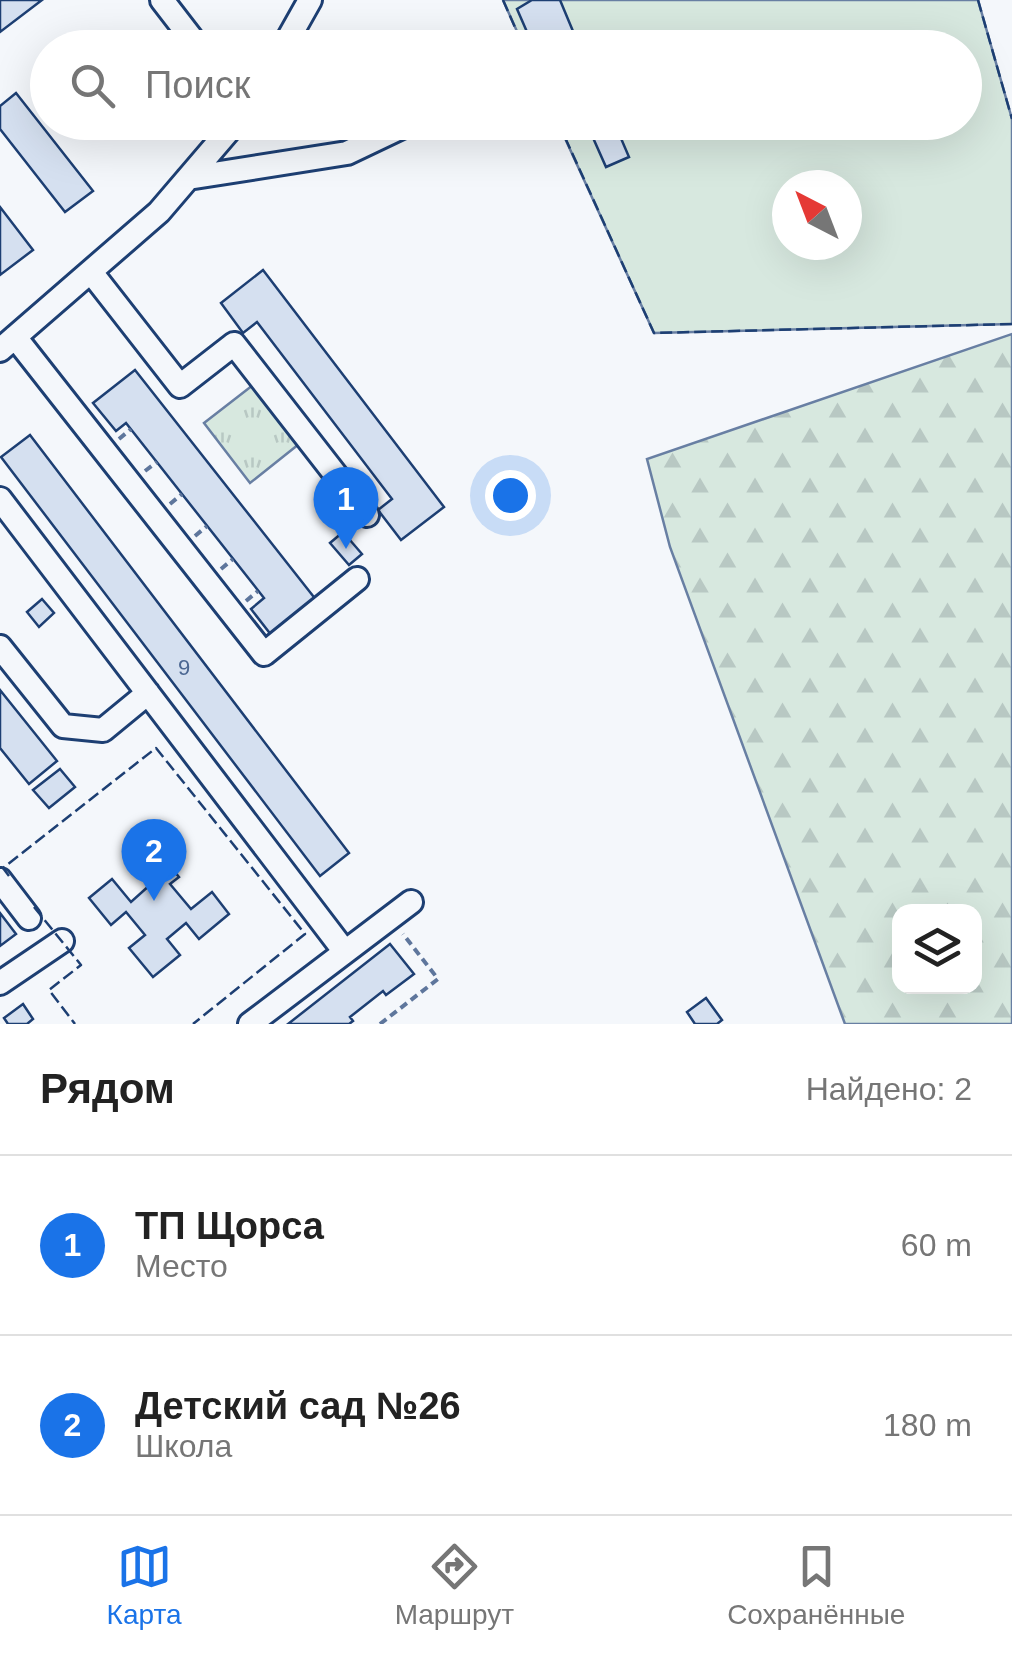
<!DOCTYPE html>
<html lang="ru">
<meta charset="utf-8">
<style>
:root{--surface:#fff;--page:#f2f2f2;--text:#222;--muted:#767676;--line:#e0e0e0;--accent:#1a73e8}
body{margin:0;font-family:Helvetica,sans-serif;background:var(--page);color:var(--text)}
.controls{position:absolute;right:30px;bottom:30px;display:grid;overflow:hidden;border-radius:20px;box-shadow:0 10px 40px #0002}
.controls button{width:90px;height:90px;display:grid;place-items:center;padding:0;border:0;border-bottom:2px solid var(--line);background:var(--surface);color:var(--text);font:50px sans-serif}
.compass{position:absolute;left:772px;top:170px;width:90px;height:90px;border-radius:50%;background:var(--surface);box-shadow:0 10px 40px #0002;rotate:318deg}
.you{position:absolute;left:510px;top:495px;width:35px;height:35px;margin:-25px;border:8px solid #fff;border-radius:50%;background:#1a73e8;box-shadow:0 0 0 15px #1a73e833}
.badge{display:grid;place-items:center;width:65px;height:65px;border-radius:50%;background:var(--accent);color:#fff;font-size:32px;font-weight:700}
.pin{position:absolute;translate:-50% -82px;filter:drop-shadow(0 2px 5px #0008)}
.pin::after{content:'';position:absolute;top:52px;width:35px;height:30px;background:inherit;clip-path:polygon(0 0,100% 0,50% 100%)}
.list{margin:0;padding:0;list-style:none}
h2{display:flex;justify-content:space-between;align-items:center;height:130px;margin:0;padding:0 40px;font-size:42px}
h2 small{font-size:32px;font-weight:400;color:var(--muted)}
.list li{display:grid;grid-template-columns:65px 1fr auto;gap:30px;align-items:center;box-sizing:border-box;height:180px;padding:0 40px;border-top:2px solid var(--line)}
.list b{display:block;font-size:38px;white-space:nowrap}
.list p{margin:0;font-size:32px;white-space:nowrap;color:var(--muted)}
.list em{font-size:32px;font-style:normal;color:var(--muted)}
.icon{flex:none;width:55px;height:55px;fill:none;stroke:currentColor;stroke-width:2;stroke-linecap:round;stroke-linejoin:round}
.map{position:relative;flex:none;width:1012px;height:1024px;overflow:hidden}
.search{position:absolute;background:var(--surface);box-shadow:0 10px 40px #0002;left:30px;right:30px;top:30px;height:110px;display:flex;align-items:center;gap:25px;box-sizing:border-box;padding:0 35px;border-radius:55px;color:var(--muted);font-size:38px}
.sheet{height:490px;background:var(--surface)}
nav{display:flex;justify-content:space-around;align-items:center;box-sizing:border-box;height:140px;border-top:2px solid var(--line);background:var(--surface);font-size:28px;color:var(--muted)}
nav a{display:grid;justify-items:center;gap:5px}
nav .on{color:var(--accent)}
.map>svg:first-child{display:block}
.grass{fill:url(#grass-tufts);stroke:#687fa3;stroke-width:2.5}
.forest{fill:url(#forest-firs);stroke:#687fa3;stroke-width:2.5;fill-rule:evenodd}
.pitch{fill:#d7e8df;stroke:#687fa3;stroke-width:2.5;fill-rule:evenodd}
.building{fill:#d5e0f0;stroke:#1d3f73;stroke-width:2.5}
.lines{fill:none;stroke-linecap:round;stroke-linejoin:round}
.minor-casing{stroke:#1d3f73;stroke-width:28}
.path{stroke:#5e769c;stroke-width:4;stroke-dasharray:8 5;stroke-linecap:butt}
.minor{stroke:#f4f7fb;stroke-width:22}
.fence{stroke:#1d3f73;stroke-width:2.5;stroke-dasharray:12 5;stroke-linecap:butt}
.labels{text-anchor:middle;dominant-baseline:central;stroke-width:8;stroke-linejoin:round;paint-order:stroke}
.number-label{font-size:22px;fill:#4b6792}
</style>
<div class="map">
<svg width="1012" height="1024" viewBox="0 0 1012 1024">
<defs>
<pattern id="grass-tufts" width="24" height="20" patternUnits="userSpaceOnUse" patternTransform="scale(2.5)"><rect width="24" height="20" fill="#d7e8df"/><path d="M3 7l-1-3M5 7V3M7 7l1-3M15 17l-1-3M17 17v-4M19 17l1-3" fill="none" stroke="#b8c8c3"/></pattern>
<pattern id="forest-firs" width="22" height="20" patternUnits="userSpaceOnUse" patternTransform="scale(2.5)"><rect width="22" height="20" fill="#d7e8df"/><path d="M5 1l3.5 6h-7zM16 11l3.5 6h-7z" fill="#b8c8c3"/></pattern>
</defs>
<rect width="100%" height="100%" fill="#f4f7fb"/>
<path class="grass" d="M253 385 299 444 250 483 204 423Z"/>
<path class="forest" d="M1012 334V1024H845L670 547 647 459ZM900 912H974V986H900Z"/>
<path class="pitch" d="M503 0H978L1012 119V324L654 333 558 123 964 122V48L524 47ZM787 185H847V245H787Z"/>
<path class="building" d="M0 0H42L0 32Z
M532 0H560L580 48H534L517 9Z
M16 93 93 191 65 212 0 129V106Z
M586 122H614L629 157 606 167Z
M0 207 33 250 0 275Z
M263 270 444 507 401 540 378 510 392 499 257 322 243 333 221 303Z
M135 370 317 601 272 636 251 609 264 598 126 423 116 431 93 403Z
M30 435 349 853 320 876 1 457Z
M343 532 362 554 349 565 330 543Z
M42 599 54 613 39 627 27 612Z
M0 690 57 761 29 784 0 748Z
M60 769 75 787 49 808 33 790Z
M164 859 179 877 170 884 191 909 212 892 229 914 199 939 186 923 167 939 180 955 153 977 129 948 145 935 126 912 111 925 89 898 112 879 131 902 151 884 144 875Z
M0 913 16 934 0 946Z
M390 944 414 974 386 995 383 991 350 1017 353 1021 349 1024H288Z
M706 998 722 1020 717 1024H695L687 1012Z
M23 1004 33 1019 27 1024H8L4 1018Z"/>
<g class="lines">
<g class="minor-casing">
<path id="minor" d="M162 0 199 48
M283 48 310 0
M188 178 347 153 412 122
M91 272 180 386 234 344 367 515
M15 337 264 654 357 579
M0 350 159 212 236 122
M0 499 345 952
M0 647 63 726 103 730 148 693
M0 880 29 918
M0 983 62 941
M250 1024 411 902"/>
</g>
<path class="path" d="M119 439 131 429
M145 471 157 462
M170 504 182 494
M195 536 207 526
M221 569 233 559
M246 601 258 591
M380 1024 438 979 403 934"/>
<use href="#minor" class="minor"/>
<path class="fence" d="M503 0 524 48
M978 0 1012 119
M558 122 654 333 1012 324
M9 876 3 868 156 748 305 934 193 1024
M34 907 81 965 49 990 75 1024"/>
</g>
<g class="labels">
<g class="number-label">
<text x="184" y="667">9</text>
</g>
</g>
</svg>
<div class="controls">
<button><svg class="icon" aria-label="layers" viewBox="0 0 24 24"><path d="M12 4l9 5-9 5-9-5zM3 14l9 5 9-5"/></svg></button>
</div>
<svg class="compass" viewBox="-18 -18 36 36"><path d="M0-13l5 13h-10z" fill="#e53935"/><path d="M0 13l5-13h-10z" fill="#767676"/></svg>
<div class="you"></div>
<div class="pin badge" style="left:346px;top:549px">1</div>
<div class="pin badge" style="left:154px;top:901px">2</div>
<div class="search"><svg class="icon" aria-label="search" viewBox="0 0 24 24"><circle cx="10" cy="10" r="6"/><path d="M15 15l6 6"/></svg>Поиск</div>
</div>
<section class="sheet">
<h2>Рядом<small>Найдено: 2</small></h2>
<ul class="list">
<li><span class="badge">1</span><div><b>ТП Щорса</b><p>Место</p></div><em>60 m</em></li>
<li><span class="badge">2</span><div><b>Детский сад №26</b><p>Школа</p></div><em>180 m</em></li>
</ul>
</section>
<nav>
<a class="on"><svg class="icon" aria-label="map" viewBox="0 0 24 24"><path d="M3 6l6-2 6 2 6-2v14l-6 2-6-2-6 2zM9 4v14M15 6v14"/></svg>Карта</a>
<a><svg class="icon" aria-label="directions" viewBox="0 0 24 24"><path d="M12 3l9 9-9 9-9-9zM9 14v-3h6M13 9l2 2-2 2"/></svg>Маршрут</a>
<a><svg class="icon" aria-label="saved" viewBox="0 0 24 24"><path d="M7 4h10v16l-5-4-5 4z"/></svg>Сохранённые</a>
</nav>
